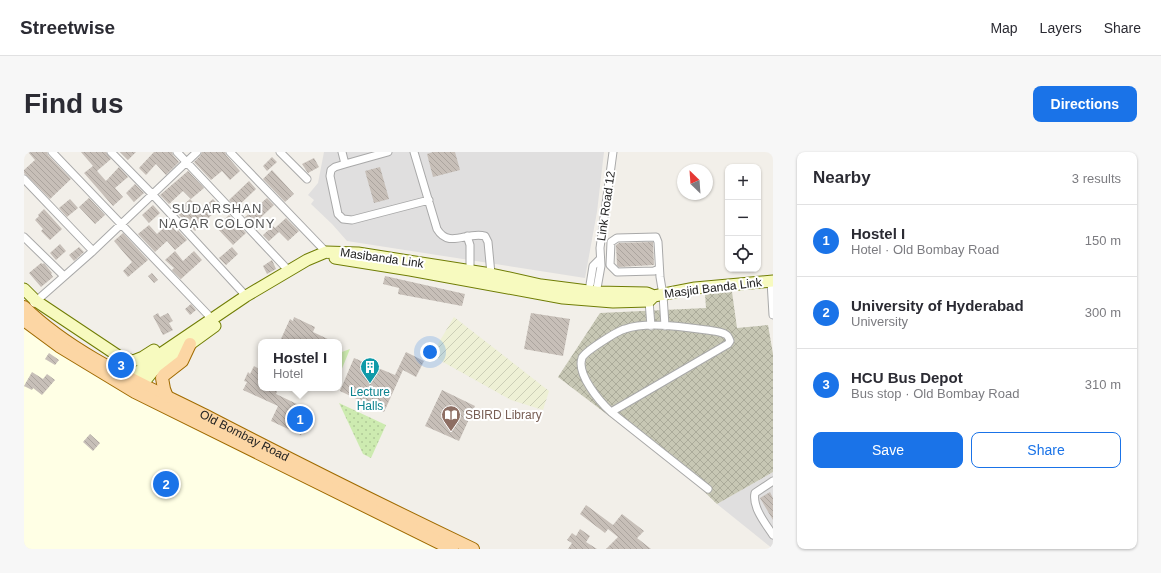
<!DOCTYPE html>
<meta charset="utf-8">
<style>
:root{--surface:#fff;--page:#f7f7f7;--text:#2b2b33;--muted:#7c7c81;--line:#e1e1e2;--accent:#1a73e8}
body{margin:0;font-family:Arial,sans-serif;background:var(--page);color:var(--text)}
.controls{position:absolute;right:12px;top:12px;display:grid;overflow:hidden;border-radius:8px;box-shadow:0 1px 3px #0004}
.controls button{width:36px;height:36px;display:grid;place-items:center;padding:0;border:0;border-bottom:1px solid var(--line);background:var(--surface);color:var(--text);font:20px sans-serif}
.compass{position:absolute;left:653px;top:12px;width:36px;height:36px;border-radius:50%;background:var(--surface);box-shadow:0 1px 3px #0004;rotate:335deg}
.you{position:absolute;left:406px;top:200px;width:14px;height:14px;margin:-10px;border:3px solid #fff;border-radius:50%;background:#1a73e8;box-shadow:0 0 0 6px #1a73e833}
.badge{display:grid;place-items:center;width:26px;height:26px;border-radius:50%;background:var(--accent);color:#fff;font-size:13px;font-weight:700}
.pin{position:absolute;translate:-50% -50%;border:2px solid #fff;box-shadow:0 1px 4px #0006}
.popup{position:absolute;left:234px;top:187px;width:84px;height:52px;box-sizing:border-box;display:grid;place-content:center;border-radius:8px;background:var(--surface);filter:drop-shadow(0 1px 3px #0005);font-size:13px;white-space:nowrap;color:var(--muted)}
.popup b{font-size:15px;color:var(--text)}
.popup::after{content:'';position:absolute;left:50%;top:100%;margin-left:-8px;border:8px solid transparent;border-top-color:var(--surface)}
.list{margin:0;padding:0;list-style:none}
h2{display:flex;justify-content:space-between;align-items:center;height:52px;margin:0;padding:0 16px;font-size:17px}
h2 small{font-size:13px;font-weight:400;color:var(--muted)}
.list li{display:grid;grid-template-columns:26px 1fr auto;gap:12px;align-items:center;box-sizing:border-box;height:72px;padding:0 16px;border-top:1px solid var(--line)}
.list b{display:block;font-size:15px;white-space:nowrap}
.list p{margin:0;font-size:13px;white-space:nowrap;color:var(--muted)}
.list em{font-size:13px;font-style:normal;color:var(--muted)}
.actions{display:flex;gap:8px;padding:12px 16px}
.actions a{flex:1;padding:9px 0;border:1px solid var(--accent);border-radius:8px;text-align:center;font-size:14px;color:var(--accent)}
.actions .main{background:var(--accent);color:#fff}
.icon{flex:none;width:22px;height:22px;fill:none;stroke:currentColor;stroke-width:2;stroke-linecap:round;stroke-linejoin:round}
.map{position:relative;flex:none;width:749px;height:397px;overflow:hidden;border-radius:8px}
header{display:flex;align-items:center;gap:24px;box-sizing:border-box;height:56px;padding:0 20px;background:var(--surface);border-bottom:1px solid var(--line)}
header strong{font-size:19px}
nav{display:flex;gap:22px;margin-inline-start:auto;font-size:14px}
.intro{display:flex;align-items:center;justify-content:space-between;box-sizing:border-box;height:96px;padding:0 24px}
h1{margin:0;font-size:28px}
.button{padding:10px 18px;border-radius:8px;background:var(--accent);color:#fff;font-size:14px;font-weight:700}
main{display:flex;gap:24px;padding:0 24px}
aside{flex:1;background:var(--surface);border-radius:8px;box-shadow:0 1px 3px #0004}
.map>svg:first-child{display:block}
.residential{fill:#e0dfdf}
.education{fill:#ffffe5}
.construction{fill:url(#construction-cross-hatch)}
.farmland{fill:url(#farmland-furrows)}
.grass{fill:#cdebb0}
.garden{fill:url(#garden-dots)}
.building{fill:url(#building-back-hatch)}
.lines{fill:none;stroke-linecap:round;stroke-linejoin:round}
.street-casing{stroke:#a9a9a9;stroke-width:9}
.secondary-casing{stroke:#707d05;stroke-width:13}
.primary-casing{stroke:#a06b00;stroke-width:14}
.street{stroke:#fff;stroke-width:7}
.secondary{stroke:#f7fabf;stroke-width:11}
.primary{stroke:#fcd6a4;stroke-width:12}
.labels{text-anchor:middle;dominant-baseline:central;stroke-width:4;stroke-linejoin:round;paint-order:stroke}
.street-label{font-size:12px;fill:#222;stroke:#fff}
.culture-label{font-size:12px;fill:#0d838f;stroke:#fff}
.education-label{font-size:12px;fill:#785e54;stroke:#fff;text-anchor:start}
.neighbourhood-label{font-size:13px;letter-spacing:1px;fill:#555;stroke:#fff}
</style>
<header>
<strong>Streetwise</strong>
<nav><a>Map</a><a>Layers</a><a>Share</a></nav>
</header>
<div class="intro"><h1>Find us</h1><a class="button">Directions</a></div>
<main>
<div class="map">
<svg width="749" height="397" viewBox="0 0 749 397">
<defs>
<pattern id="construction-cross-hatch" width="8" height="8" patternUnits="userSpaceOnUse"><rect width="8" height="8" fill="#c7c7b4"/><path d="M0 0l8 8M0 8l8-8" fill="none" stroke="#abab9a"/></pattern>
<pattern id="farmland-furrows" width="10" height="10" patternUnits="userSpaceOnUse"><rect width="10" height="10" fill="#eef0d5"/><path d="M-1 1l2-2M0 10L10 0M9 11l2-2" fill="none" stroke="#ccceb7"/></pattern>
<pattern id="garden-dots" width="8" height="8" patternUnits="userSpaceOnUse"><rect width="8" height="8" fill="#cdebb0"/><path d="M2 2h.1M6 6h.1" fill="none" stroke="#b0c997" stroke-width="1.8" stroke-linecap="round"/></pattern>
<pattern id="building-back-hatch" width="6" height="6" patternUnits="userSpaceOnUse"><rect width="6" height="6" fill="#c7bfb8"/><path d="M-1 5l2 2M0 0l6 6M5-1l2 2" fill="none" stroke="#aba49e"/></pattern>
</defs>
<rect width="100%" height="100%" fill="#f2efe9"/>
<path class="residential" d="M300 0H580L573 60 561 126 323 89 308 72 287 52 290 48 284 43 294 31Z
M749 320V397L693 352Z"/>
<path class="education" d="M0 173 59 217 157 270 416 397H0Z"/>
<path class="construction" d="M708 140 713 176 744 173 749 202V320L693 352 665 325 534 225 576 161 682 156 681 142Z"/>
<path class="farmland" d="M430 165 525 239 519 258 487 248 419 210 408 202Z"/>
<path class="grass" d="M326 197 317 219 315 212V201Z"/>
<path class="garden" d="M315 251 362 273 347 306 339 302Z"/>
<path class="building" d="M4 0H23L24 3 47 27 26 47 0 21V18L11 8Z
M57 0H82L87 7 73 19 82 29 95 15 104 25 91 36 99 45 89 54 60 21 69 14Z
M96 0H112L104 8Z
M130 0H148L149 3 155 10 142 23 132 12 122 23 115 16Z
M178 0H201L202 3 216 19 206 28 198 19 187 28 170 10 176 4Z
M409 0H431L436 18 409 25 403 2Z
M248 5 253 10 243 19 239 14Z
M290 6 295 15 284 21 278 12Z
M356 15 365 47 350 51 341 19Z
M248 18 270 42 261 50 239 27Z
M164 19 180 36 167 47 159 39 145 52 136 43Z
M225 29 232 37 212 56 205 48Z
M111 32 120 41 110 50 102 41Z
M65 46 81 63 71 72 55 55Z
M243 46 250 53 229 73 221 65Z
M46 47 54 56 43 65 35 56Z
M166 47 176 58 189 47 196 55 171 79 152 60Z
M129 53 136 61 125 71 118 63Z
M20 57 38 77 26 88 17 79 19 77 11 68 15 64 14 63Z
M205 63 222 81 209 93 192 75Z
M262 66 275 79 264 89 255 80 245 89 239 83 249 74 251 76Z
M145 71 153 80 154 78 163 88 151 98 143 89 131 100 114 82 125 73 133 82Z
M99 81 124 108 104 125 99 119 108 110 90 89Z
M629 90 630 113 595 115 593 113 592 93 595 91Z
M36 92 42 99 32 108 26 101Z
M55 95 60 100 50 109 45 103Z
M208 95 214 102 202 113 195 106Z
M151 99 159 109 170 99 178 108 157 127 148 118 150 116 141 108Z
M248 108 252 117 243 122 239 114Z
M17 111 19 112 20 111 28 121 27 122 29 125 17 135 5 121Z
M128 121 134 128 130 131 124 124Z
M361 124 441 142 438 154 374 142 375 136 359 132Z
M167 152 172 158 166 163 161 157Z
M134 161 136 165 144 161 149 169 145 171 149 178 139 183 129 164Z
M507 161 546 167 539 204 500 197Z
M270 165 291 175 289 180 310 190H264L257 187 266 167 269 169Z
M382 200 400 209 392 225 379 218 360 260 316 239 330 206 371 223Z
M25 201 35 208 31 213 21 207Z
M230 214 237 218V236H254L252 242 275 253V252L288 258 277 283 247 269 254 254 219 238 223 230 220 229 224 220 226 222Z
M8 220 19 227 23 222 31 228 18 243 9 236 8 238 0 234Z
M418 238 451 254 435 289 401 274Z
M66 282 76 291 69 299 59 290Z
M746 340 749 346V368L736 346Z
M562 353 589 373 598 362 620 379 613 386 627 397H582L594 385 584 377 581 381 556 362Z
M556 377 566 384 562 390 573 397H544L548 391 543 388 548 381 552 384Z"/>
<g class="lines">
<g class="street-casing">
<path id="street" d="M28 0 188 167
M87 0 129 43 222 144
M153 0 264 118
M206 0 304 102
M256 0 283 27
M318 0 321 12 311 15 307 18 306 24 314 62 319 67 328 68 405 48
M390 0 413 77C425 97 443 79 461 84L464 90 467 122
M321 12 364 0
M0 27 69 99
M443 84 446 93V119
M0 85 40 124
M635 117 630 119 593 120 586 113 587 90 593 86 632 85 634 90 636 125 639 143 641 174
M747 129 749 163
M565 139 569 114 576 107
M572 142 577 114 576 96 589 0
M625 149 627 174
M10 151 69 99 173 0
M587 260 704 192 706 189C705 186 704 183 701 182 695 179 688 179 683 178 660 175 623 169 601 177 593 179 560 200 558 206 552 222 576 250 587 260L684 337
M749 329 731 341C728 355 741 371 749 383"/>
</g>
<g class="secondary-casing">
<path id="secondary" d="M311 106 386 118 539 146 589 150 625 149 630 144
M0 137 12 149 96 205 109 209 119 205 130 198
M103 233 107 227 126 209 222 144 283 108 302 100 334 101 467 122 517 133 572 140 623 141 630 144 671 136 749 129
M112 240 129 219 191 174"/>
</g>
<g class="primary-casing">
<g id="primary">
<path id="s1" d="M0 155C51 205 123 234 186 266 273 311 361 355 449 397"/>
<path d="M0 168 35 194 111 240 428 397"/>
<path d="M143 245 140 237 138 226 140 223 158 209 166 192"/>
</g>
</g>
<use href="#street" class="street"/>
<use href="#secondary" class="secondary"/>
<use href="#primary" class="primary"/>
</g>
<defs>
<g id="building-pin" transform="scale(1)"><path d="M0 17L-7.5 6A9.5 9.5 0 1 1 7.5 6Z" fill="#0f9aa8" stroke="#fff"/><path d="M-4-6H4V6H1V3H-1V6H-4ZM-2.5-4.3h1.7v1.8h-1.7ZM.8-4.3h1.7v1.8H.8ZM-2.5-1h1.7V.8h-1.7ZM.8-1h1.7V.8H.8Z" fill="#fff"/></g>
<g id="library-pin" transform="scale(1)"><path d="M0 17L-7.5 6A9.5 9.5 0 1 1 7.5 6Z" fill="#8d6e63" stroke="#fff"/><path d="M-6-4Q-3-5.5-.7-3.5V5Q-3 3-6 4ZM6-4Q3-5.5 .7-3.5V5Q3 3 6 4Z" fill="#fff"/></g>
</defs>
<g fill-rule="evenodd">
<use href="#building-pin" x="346" y="215"/>
<use href="#library-pin" x="427" y="263"/>
</g>
<g class="labels">
<g class="street-label">
<text transform="translate(582 54) rotate(-82)">Link Road 12</text>
<text transform="translate(358 106) rotate(8)">Masibanda Link</text>
<text transform="translate(689 136) rotate(-7)">Masjid Banda Link</text>
<text stroke="none"><textPath href="#s1" startOffset="256">Old Bombay Road</textPath></text>
</g>
<g class="culture-label">
<text x="346" y="240">Lecture<tspan x="346" dy="14">Halls</tspan></text>
</g>
<g class="education-label">
<text x="441" y="263">SBIRD Library</text>
</g>
<g class="neighbourhood-label">
<text x="193" y="56">SUDARSHAN<tspan x="193" dy="15">NAGAR COLONY</tspan></text>
</g>
</g>
</svg>
<div class="controls">
<button>+</button>
<button>−</button>
<button><svg class="icon" aria-label="locate" viewBox="0 0 24 24"><circle cx="12" cy="12" r="6"/><path d="M12 2v4M12 18v4M2 12h4M18 12h4"/></svg></button>
</div>
<svg class="compass" viewBox="-18 -18 36 36"><path d="M0-13l5 13h-10z" fill="#e53935"/><path d="M0 13l5-13h-10z" fill="#7c7c81"/></svg>
<div class="you"></div>
<div class="pin badge" style="left:276px;top:267px">1</div>
<div class="popup"><b>Hostel I</b>Hotel</div>
<div class="pin badge" style="left:142px;top:332px">2</div>
<div class="pin badge" style="left:97px;top:213px">3</div>
</div>
<aside>
<h2>Nearby<small>3 results</small></h2>
<ul class="list">
<li><span class="badge">1</span><div><b>Hostel I</b><p>Hotel · Old Bombay Road</p></div><em>150 m</em></li>
<li><span class="badge">2</span><div><b>University of Hyderabad</b><p>University</p></div><em>300 m</em></li>
<li><span class="badge">3</span><div><b>HCU Bus Depot</b><p>Bus stop · Old Bombay Road</p></div><em>310 m</em></li>
</ul>
<div class="actions"><a class="main">Save</a><a>Share</a></div>
</aside>
</main>
